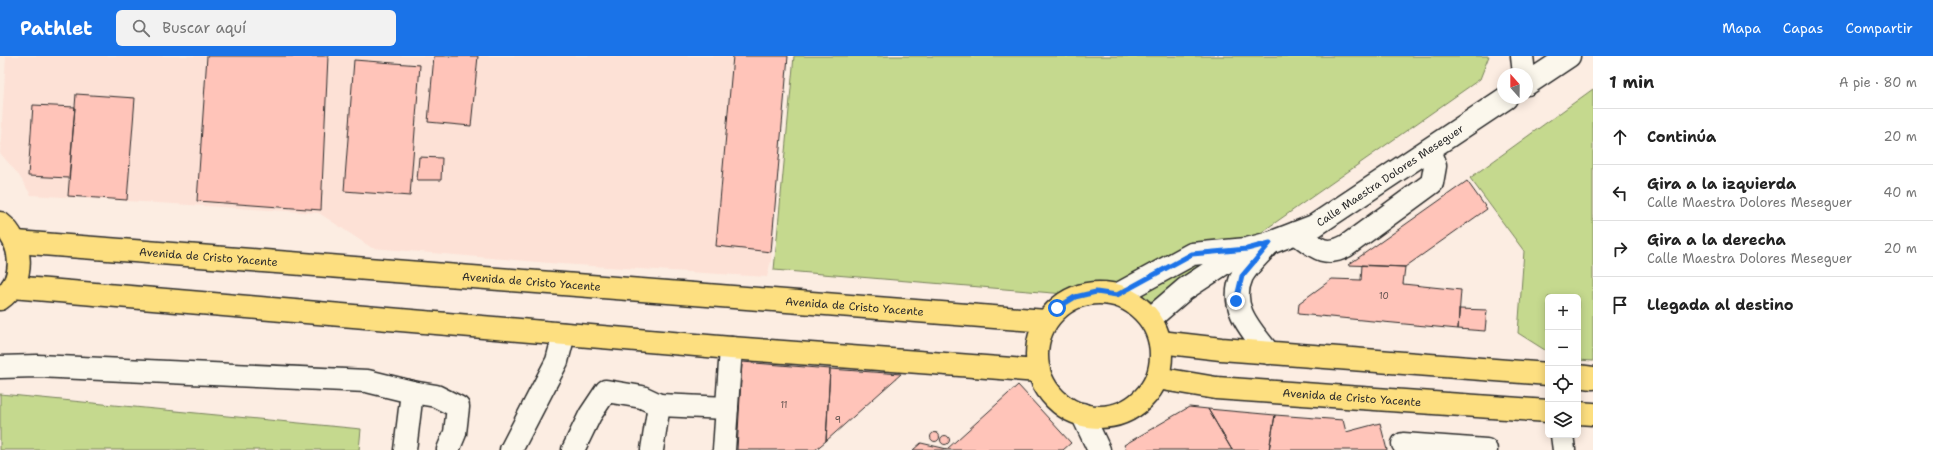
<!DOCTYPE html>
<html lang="es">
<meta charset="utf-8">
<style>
:root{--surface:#fff;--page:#f2f2f2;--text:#222;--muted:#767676;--line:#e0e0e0;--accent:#1a73e8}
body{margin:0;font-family:"Shantell Sans",sans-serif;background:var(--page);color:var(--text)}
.controls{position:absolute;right:12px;bottom:12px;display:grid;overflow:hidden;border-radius:6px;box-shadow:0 2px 10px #0003}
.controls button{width:36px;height:36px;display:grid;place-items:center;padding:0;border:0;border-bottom:1px solid var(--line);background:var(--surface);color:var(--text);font:20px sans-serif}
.compass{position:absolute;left:1497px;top:12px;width:36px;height:36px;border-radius:50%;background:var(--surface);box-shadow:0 2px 10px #0003;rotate:339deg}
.stop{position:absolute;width:12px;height:12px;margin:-9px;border:3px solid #1a73e8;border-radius:50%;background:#fff}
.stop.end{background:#1a73e8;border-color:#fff;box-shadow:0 1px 4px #0008}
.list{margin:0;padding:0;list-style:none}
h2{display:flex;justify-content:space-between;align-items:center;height:52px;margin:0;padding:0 16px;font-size:17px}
h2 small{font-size:13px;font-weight:400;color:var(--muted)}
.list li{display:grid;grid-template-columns:26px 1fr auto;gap:12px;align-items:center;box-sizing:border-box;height:56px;padding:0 16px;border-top:1px solid var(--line)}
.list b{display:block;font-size:15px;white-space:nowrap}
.list p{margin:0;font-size:13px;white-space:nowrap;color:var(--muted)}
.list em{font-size:13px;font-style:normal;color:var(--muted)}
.icon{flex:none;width:22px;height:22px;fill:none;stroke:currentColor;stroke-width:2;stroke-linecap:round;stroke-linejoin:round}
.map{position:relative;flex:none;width:1593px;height:394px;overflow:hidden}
header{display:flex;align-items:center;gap:24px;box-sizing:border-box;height:56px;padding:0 20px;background:var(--accent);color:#fff}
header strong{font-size:19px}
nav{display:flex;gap:22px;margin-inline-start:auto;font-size:14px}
.search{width:280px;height:36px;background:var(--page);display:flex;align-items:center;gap:10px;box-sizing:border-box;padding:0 14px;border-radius:6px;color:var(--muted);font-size:15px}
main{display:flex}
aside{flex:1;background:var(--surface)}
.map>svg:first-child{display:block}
.built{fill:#fde1d6}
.green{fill:#c5d98e;stroke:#78825c}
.building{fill:#ffc4b9;stroke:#2b2b2b}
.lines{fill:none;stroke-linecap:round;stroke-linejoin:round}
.minor-casing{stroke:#2b2b2b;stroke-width:25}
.major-casing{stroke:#2b2b2b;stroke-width:25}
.minor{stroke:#fbf7ec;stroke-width:22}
.major{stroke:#fddf80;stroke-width:22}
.route{stroke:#1a73e8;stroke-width:5}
.labels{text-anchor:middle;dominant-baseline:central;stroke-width:3;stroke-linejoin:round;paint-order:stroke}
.number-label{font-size:9px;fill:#60514e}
.street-label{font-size:11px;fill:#2b2b2b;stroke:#fbf7ec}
</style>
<header>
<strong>Pathlet</strong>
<div class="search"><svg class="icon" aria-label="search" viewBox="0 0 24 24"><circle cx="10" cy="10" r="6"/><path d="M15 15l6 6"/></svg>Buscar aquí</div>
<nav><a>Mapa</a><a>Capas</a><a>Compartir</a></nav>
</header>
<main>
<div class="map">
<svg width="1593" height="394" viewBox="0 0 1593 394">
<rect width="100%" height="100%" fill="#fcede2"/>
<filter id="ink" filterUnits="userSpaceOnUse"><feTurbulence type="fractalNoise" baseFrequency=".025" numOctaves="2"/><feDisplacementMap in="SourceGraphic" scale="8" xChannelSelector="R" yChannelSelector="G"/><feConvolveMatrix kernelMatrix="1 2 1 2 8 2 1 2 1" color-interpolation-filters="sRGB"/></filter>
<g filter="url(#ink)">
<path class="built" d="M6 0H788L771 204 767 221 561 208 372 192 319 157 31 139 18 118 0 97Z"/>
<path class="green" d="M794 0H1489L1480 23 1162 246 774 214Z
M1593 33V305L1578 304V241H1548V296L1518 277 1524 195 1470 122Z
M0 338 361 373 359 394H0Z"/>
<path class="building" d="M207 0H328L321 154 197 145Z
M434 0H478L471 70 428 66Z
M733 0H788L771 196 716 190Z
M354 4 420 9 410 140 344 135Z
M76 38 135 42 127 144 68 140Z
M33 49 75 51 69 122 28 120Z
M419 101 442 102 441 124H417Z
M1467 125 1487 153 1405 211 1348 209Z
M1362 209 1405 211 1403 228 1461 234 1458 273 1298 258 1299 247 1332 223 1361 224Z
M1459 253 1487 254 1485 275 1458 273Z
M742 306 830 313 826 385 815 394H737Z
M830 313 901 318 826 385Z
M1018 329 1071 387 1063 394H913L921 387 947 393Z
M1189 351 1208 353 1232 394H1127L1124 389Z
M1208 353 1275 359 1269 394H1232Z
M1275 359 1343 364 1346 376 1380 367 1387 394H1269Z
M930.5 381a4.5 4.5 0 1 1 9 0a4.5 4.5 0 1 1-9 0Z
M940.5 384a4.5 4.5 0 1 1 9 0a4.5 4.5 0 1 1-9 0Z"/>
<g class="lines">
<g class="minor-casing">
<g id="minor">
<path d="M1522 0 1524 18"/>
<path d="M1527 28 1569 0"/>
<path d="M1296 177C1314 190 1324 202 1346 190L1432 127 1435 110 1429 94"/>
<path id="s1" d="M1117 239 1192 198 1247 193 1270 187 1314 170 1506 42"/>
<path d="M1150 263 1185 233 1244 194"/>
<path d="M1269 297C1251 274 1228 251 1242 220 1247 210 1262 196 1270 187"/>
<path d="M0 311 37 310 367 325 412 336 436 340 458 351 455 377 448 394"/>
<path d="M659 349 727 352"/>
<path d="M1082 358 1099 394"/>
<path d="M1562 379 1564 394"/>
<path d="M1403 388 1486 394"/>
<path d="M405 394 412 336"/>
<path d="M511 394 557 305 564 278"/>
<path d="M573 394 590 359 606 335 642 341 659 349 652 394"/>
<path d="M724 394 731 292"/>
</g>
</g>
<g class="major-casing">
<g id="major">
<path d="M0 167C23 185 27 225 0 243"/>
<path id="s2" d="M16 186 1046 265"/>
<path d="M12 231 731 292 1039 315"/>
<circle cx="1099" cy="299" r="62"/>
<path d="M1160 286 1221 293 1548 318"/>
<path d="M1578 320 1593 322"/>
<path id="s3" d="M1157 322 1216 332 1548 355"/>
<path d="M1578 357 1593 358"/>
</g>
</g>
<use href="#minor" class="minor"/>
<use href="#major" class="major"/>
</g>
</g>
<g class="lines" filter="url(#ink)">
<path class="route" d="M1057 252 1075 241 1096 236 1117 239 1192 198 1247 193 1270 187 1242 220 1236 245"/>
</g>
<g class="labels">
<g class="number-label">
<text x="1384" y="240">10</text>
<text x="784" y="349">11</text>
<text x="838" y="364">9</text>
</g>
<g class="street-label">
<text stroke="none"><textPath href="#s1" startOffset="303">Calle Maestra Dolores Meseguer</textPath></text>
<text stroke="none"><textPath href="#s2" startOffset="193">Avenida de Cristo Yacente</textPath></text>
<text stroke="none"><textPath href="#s2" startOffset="517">Avenida de Cristo Yacente</textPath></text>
<text stroke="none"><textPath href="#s2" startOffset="841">Avenida de Cristo Yacente</textPath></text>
<text stroke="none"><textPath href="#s3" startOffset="196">Avenida de Cristo Yacente</textPath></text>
</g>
</g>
</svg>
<div class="controls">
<button>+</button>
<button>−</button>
<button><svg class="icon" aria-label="locate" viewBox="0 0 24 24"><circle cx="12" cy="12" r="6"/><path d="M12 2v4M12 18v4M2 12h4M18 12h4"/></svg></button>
<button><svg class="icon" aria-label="layers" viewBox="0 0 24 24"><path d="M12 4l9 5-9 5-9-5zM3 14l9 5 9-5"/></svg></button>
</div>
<svg class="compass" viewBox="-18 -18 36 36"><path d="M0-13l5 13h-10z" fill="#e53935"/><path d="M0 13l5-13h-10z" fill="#767676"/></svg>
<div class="stop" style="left:1057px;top:252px"></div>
<div class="stop end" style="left:1236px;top:245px"></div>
</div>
<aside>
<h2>1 min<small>A pie · 80 m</small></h2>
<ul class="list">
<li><svg class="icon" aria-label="ahead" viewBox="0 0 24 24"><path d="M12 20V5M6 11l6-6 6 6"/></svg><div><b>Continúa</b></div><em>20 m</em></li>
<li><svg class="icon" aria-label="left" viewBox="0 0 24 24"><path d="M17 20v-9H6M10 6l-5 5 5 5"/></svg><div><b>Gira a la izquierda</b><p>Calle Maestra Dolores Meseguer</p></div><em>40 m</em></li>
<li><svg class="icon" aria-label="right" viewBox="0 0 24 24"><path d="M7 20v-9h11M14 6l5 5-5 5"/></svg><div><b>Gira a la derecha</b><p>Calle Maestra Dolores Meseguer</p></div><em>20 m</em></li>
<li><svg class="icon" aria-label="arrive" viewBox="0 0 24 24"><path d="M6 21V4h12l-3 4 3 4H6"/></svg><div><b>Llegada al destino</b></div></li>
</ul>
</aside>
</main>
